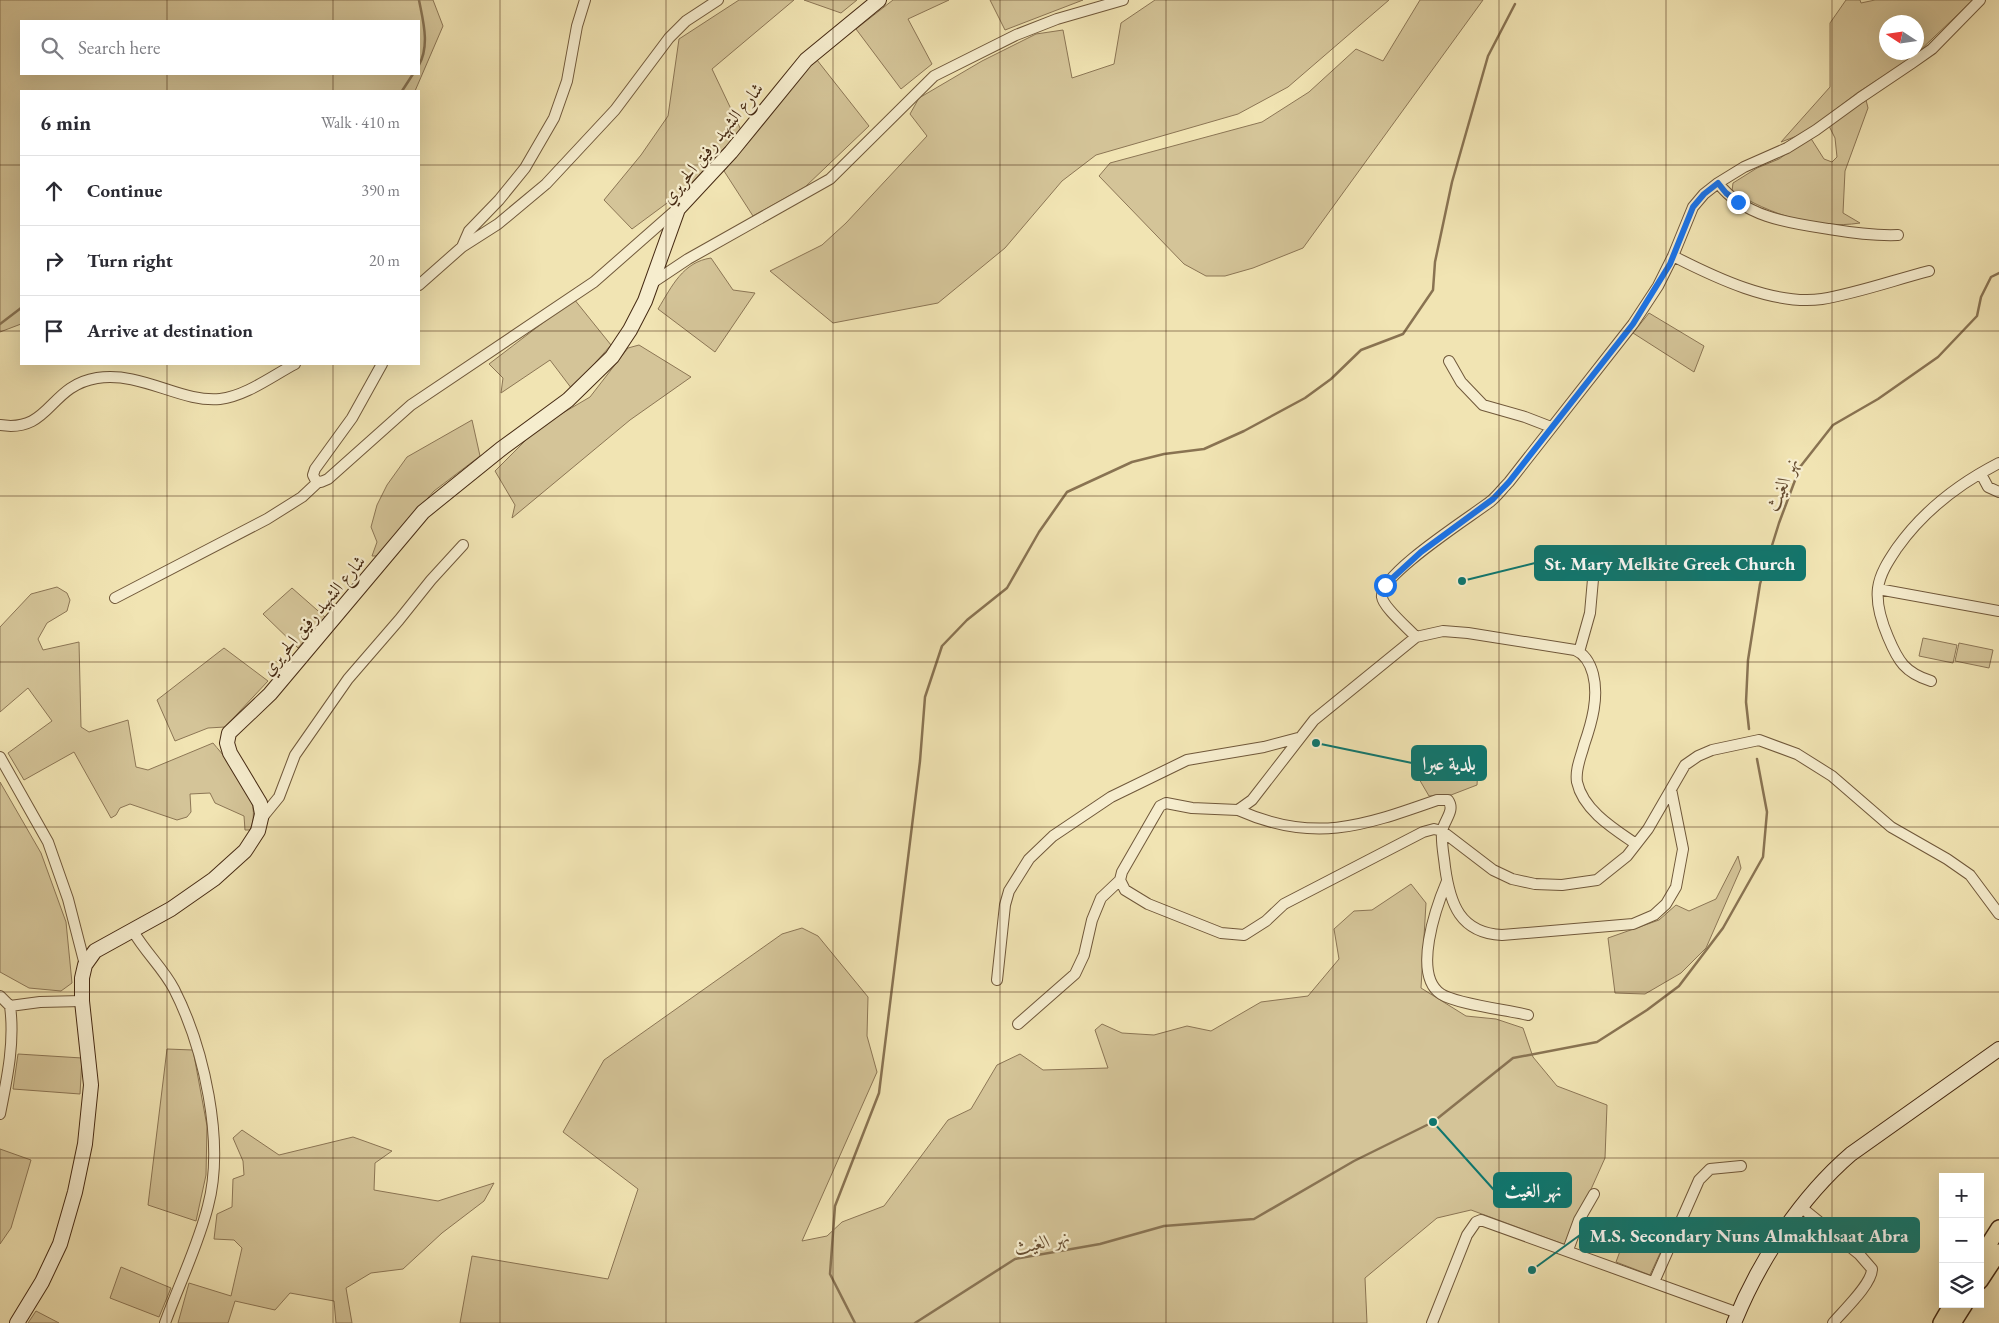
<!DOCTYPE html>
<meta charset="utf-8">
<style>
:root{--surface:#fff;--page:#f2f2f3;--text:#2b2b33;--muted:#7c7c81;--line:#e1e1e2}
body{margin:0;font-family:"EB Garamond",Amiri,serif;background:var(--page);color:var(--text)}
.controls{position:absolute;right:15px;bottom:15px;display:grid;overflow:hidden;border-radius:0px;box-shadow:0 5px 20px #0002}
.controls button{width:45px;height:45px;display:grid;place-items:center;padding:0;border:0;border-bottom:1px solid var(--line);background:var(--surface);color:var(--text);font:25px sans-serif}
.compass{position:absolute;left:1879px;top:15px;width:45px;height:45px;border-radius:50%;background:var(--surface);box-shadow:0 5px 20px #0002;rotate:282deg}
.stop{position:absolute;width:15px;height:15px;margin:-11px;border:4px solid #1a73e8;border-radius:50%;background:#fff}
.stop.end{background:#1a73e8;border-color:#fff;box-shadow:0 1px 5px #0008}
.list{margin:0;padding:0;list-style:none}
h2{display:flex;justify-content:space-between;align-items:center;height:65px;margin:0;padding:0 20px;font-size:21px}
h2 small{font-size:16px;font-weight:400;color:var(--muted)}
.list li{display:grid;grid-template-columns:32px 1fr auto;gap:15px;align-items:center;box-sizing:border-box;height:70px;padding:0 20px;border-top:1px solid var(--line)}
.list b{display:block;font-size:19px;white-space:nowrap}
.list em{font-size:16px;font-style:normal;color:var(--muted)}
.icon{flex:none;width:28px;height:28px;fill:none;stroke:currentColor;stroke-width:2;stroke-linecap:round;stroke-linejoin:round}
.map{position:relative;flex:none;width:1999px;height:1323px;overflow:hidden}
.search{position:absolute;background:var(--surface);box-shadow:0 5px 20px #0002;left:20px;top:20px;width:400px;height:55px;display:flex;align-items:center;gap:12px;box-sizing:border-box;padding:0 18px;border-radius:0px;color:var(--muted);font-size:19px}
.panel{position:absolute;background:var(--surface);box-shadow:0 5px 20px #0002;left:20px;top:90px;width:400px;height:275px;border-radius:0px}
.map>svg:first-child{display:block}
.green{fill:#d4c498;stroke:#8c7655;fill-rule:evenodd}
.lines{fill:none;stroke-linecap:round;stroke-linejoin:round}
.stream{stroke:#897352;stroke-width:2.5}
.street-casing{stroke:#70583a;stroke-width:12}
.secondary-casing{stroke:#452912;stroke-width:16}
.primary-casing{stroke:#452912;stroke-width:18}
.street{stroke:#f6edce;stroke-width:10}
.secondary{stroke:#f6edce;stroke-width:14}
.primary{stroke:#f1e4b3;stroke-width:15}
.route{stroke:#1a73e8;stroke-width:6}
.grid{fill:none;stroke:#452912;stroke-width:1;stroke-opacity:0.55}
.labels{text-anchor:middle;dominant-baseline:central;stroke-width:4.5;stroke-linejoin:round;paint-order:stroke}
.street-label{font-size:18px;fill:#452912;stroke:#f6edce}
.water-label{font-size:19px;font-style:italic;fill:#674e32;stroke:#f6edce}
.leader{fill:none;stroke:#0f766e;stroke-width:2}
.callout-dot{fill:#0f766e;stroke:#f6edce;stroke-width:2}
.callout{fill:#0f766e;stroke:#0f766e;stroke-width:2}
.callout-label{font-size:19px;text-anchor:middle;font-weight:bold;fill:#fff}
</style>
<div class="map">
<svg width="1999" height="1323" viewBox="0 0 1999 1323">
<rect width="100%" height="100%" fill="#f1e4b3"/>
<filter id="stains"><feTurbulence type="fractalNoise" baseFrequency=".004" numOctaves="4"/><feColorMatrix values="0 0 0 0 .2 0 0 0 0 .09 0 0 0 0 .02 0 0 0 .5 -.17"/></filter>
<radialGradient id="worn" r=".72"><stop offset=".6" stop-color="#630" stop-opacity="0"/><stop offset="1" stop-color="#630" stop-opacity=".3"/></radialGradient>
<path class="green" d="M0 0H433L443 26 415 91H21V324L0 332ZM21 21H419V74H21Z
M739 0H794L712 69 741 130 686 189 632 229 604 200 641 155 668 116 679 39Z
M804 0H857L841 13Z
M893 0H949L908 19 932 64 901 89 856 29Z
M990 0H1083L1005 30Z
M1155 0H1389L1288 87 1238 114 1096 155 1062 181 1005 248 938 303 833 323 770 271 822 245 846 223 927 136 910 114 919 98 982 61 1036 34 1063 30 1072 78 1114 64 1121 23Z
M1420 0H1483L1303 248 1253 268 1225 276H1206L1184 264 1099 176 1110 163 1262 122 1309 92 1356 49 1383 61Z
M1846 0H1860L1861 3 1875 0H1973L1913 57 1857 93 1805 133 1781 142 1830 87V23ZM1886 22H1916V52H1886Z
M817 60 869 126 805 187 753 216 724 171 794 80Z
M1866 100 1868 108 1845 171 1843 213 1860 223C1815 230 1770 214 1732 191L1733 183 1757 168 1779 159 1810 137 1824 159 1832 162 1837 157 1835 138 1829 126Z
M711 258 733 290 755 293 715 352 658 309C672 286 683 262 711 258Z
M574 299 611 345 572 389 550 360 501 393 503 378 489 364Z
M1649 313 1704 346 1694 372 1633 333Z
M639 345 691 377 630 420 512 518 515 505 495 471 539 427 590 397 628 348Z
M472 420 480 456 434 491 378 556H372L377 542 371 527 377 505 387 485 407 457Z
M57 587 67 593 70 600 67 611 47 623 38 639 43 650 79 642 81 727 89 732 128 720 136 767 148 770 213 743C232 766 264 799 250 830H245L244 816 215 803 210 793 190 794 191 812 187 817 177 820 130 804 120 808 116 815 111 818 74 752 24 780 8 753 52 721 28 688 0 712V627L31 594Z
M292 588 325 617 298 648 263 614Z
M1923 638 1957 645 1953 663 1919 656Z
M1959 643 1993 650 1989 668 1955 661Z
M224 648 268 681 225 727 208 728 175 741 157 700Z
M1468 764 1478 768 1477 785 1451 795 1429 796 1415 772Z
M0 782 41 853 66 922 72 983 61 991 29 988 0 972Z
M1738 856 1741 868 1706 948 1681 973 1645 994 1615 993 1608 938 1659 920 1676 905 1689 911 1716 899Z
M1411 884 1426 903 1421 988 1466 1016 1496 1019 1523 1028 1533 1057 1557 1086 1607 1105 1605 1158 1566 1245 1471 1210 1437 1218 1365 1278 1367 1323H460L472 1256 608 1279 638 1189 563 1132 604 1060 782 934 802 928 818 936 868 997 867 1036 877 1072 802 1241 827 1236 842 1222 884 1206 948 1120 971 1109 997 1065 1020 1054 1043 1070 1108 1068 1095 1030 1102 1024 1122 1033 1154 1035 1187 1026 1211 1031 1261 1002 1308 996 1339 959 1334 929 1354 911 1372 910Z
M167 1049 193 1050 207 1126 206 1175 196 1221 148 1205Z
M18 1054 82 1058 80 1094 13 1089Z
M242 1130 279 1155 353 1137 392 1151 375 1163 374 1190 438 1201 494 1183 484 1201 442 1233 403 1269 371 1273 346 1288 352 1323H336L334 1301 290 1293 275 1310 235 1301 228 1323H178L189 1283 231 1296 242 1248 234 1240 214 1239 217 1214 232 1207 233 1179 244 1175 243 1161 233 1138Z
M0 1149 31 1160 11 1228 0 1244Z
M1630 1224 1666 1240 1650 1275 1616 1262Z
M121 1267 171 1288 159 1317 110 1298Z
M36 1311 59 1323H28Z"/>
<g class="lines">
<path class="stream" d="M419 0C423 21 430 45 419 65
M402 91 413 74
M0 324 21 308
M1749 729 1746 702 1748 660 1760 584 1779 523 1800 467 1833 425 1878 399 1938 357 1977 316 1981 297 1991 277 1999 273
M855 1323 830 1274 835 1206 879 1093 920 761 925 697 942 646 967 620 1007 588 1039 532 1067 492 1132 462 1164 454 1204 449 1244 431 1305 398 1331 379 1361 350 1403 334 1433 290 1435 262 1452 182 1488 56 1515 4
M915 1323 1015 1259 1100 1244 1164 1226 1254 1219 1354 1161 1433 1122 1513 1058 1597 1042 1647 1010 1679 986 1723 928 1763 857 1767 812 1757 759"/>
<g class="street-casing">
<path id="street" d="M1718 183C1744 217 1789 223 1829 229 1853 233 1874 236 1898 235
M462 247 469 231 499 200 525 168 554 118 567 81 577 26 585 0
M1673 256C1714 277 1774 306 1822 299 1858 293 1894 280 1929 271
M652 283 688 259 830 179 934 76 1016 35 1057 19 1123 0
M419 285 462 247 498 224 546 184 615 110 669 38 686 21 718 0
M1449 361 1461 382 1483 405 1525 417 1551 427
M382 364 352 418 315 469 313 475 316 481 321 482 328 479 411 405 594 282 677 209
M0 425C51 433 48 386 97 378 142 371 181 403 220 399 246 396 272 376 295 364
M1981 474 1988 487 1999 492
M1878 589 1999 611
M115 598 267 519 302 497 318 482
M1416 637C1409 629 1383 607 1382 597 1378 575 1472 516 1491 501 1498 495 1503 488 1509 482L1633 324 1658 286 1673 256 1693 207 1704 194 1718 183 1744 167 1787 148 1816 130 1860 98 1912 63 1932 49 1980 0
M1579 652 1590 613 1594 568
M1931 681C1905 673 1898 661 1888 637 1882 623 1876 604 1878 588 1880 573 1889 560 1897 548 1924 510 1958 484 1999 463
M0 757 48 842 68 899 85 965
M1238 810C1314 844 1363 826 1437 800H1448C1456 811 1443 821 1442 832 1441 843 1444 856 1445 867 1450 904 1460 933 1502 935L1633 924 1654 915 1666 904 1676 887 1683 849 1671 789
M261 819 279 797 295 755 348 679 399 620 431 580 463 545
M1636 844C1614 829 1583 810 1577 782 1575 769 1581 757 1584 745 1592 722 1599 697 1593 674 1590 663 1585 654 1575 650L1468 633 1443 631 1416 637 1314 720 1252 800 1238 810 1192 808 1166 803 1160 806 1122 872 1120 880 1125 890 1148 904 1221 933 1244 935 1266 921 1284 904 1423 832 1434 829 1442 831 1493 870 1512 879 1535 884 1562 885 1597 880 1627 856 1648 829 1685 765 1698 756 1712 750 1759 740 1797 754 1832 776 1891 827 1947 859 1970 875 1999 914
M1447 881C1436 907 1412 975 1441 994 1456 1004 1508 1010 1528 1015
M133 931C145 952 163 968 174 989 204 1048 225 1142 208 1206 198 1246 179 1284 165 1323
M997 980 1005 905 1009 891 1029 859 1053 836 1111 797 1187 760 1264 747 1298 738
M0 996 10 1006
M1018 1024 1075 974 1084 955 1092 920 1101 898 1120 880
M0 1114C7 1079 15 1042 10 1006L40 1002 82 1001
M1802 1208 1859 1254 1872 1269C1872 1284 1843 1311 1833 1323
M1568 1250 1579 1220 1594 1194
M1654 1282 1699 1180 1710 1169 1741 1166
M1432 1323 1467 1235 1476 1222 1481 1220 1738 1313"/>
</g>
<g class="secondary-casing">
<path id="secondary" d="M17 1323 42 1282 60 1244 75 1192 85 1144 91 1085 82 1001V978L85 965 95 951 171 909 214 879 245 851 258 831 262 814 260 803 230 753 227 743 229 733 270 694 423 512 501 449 568 400 612 357 630 330 645 301 678 209 731 152 806 60 879 0
M1734 1323C1759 1261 1800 1198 1851 1154L1999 1049"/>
</g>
<g class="primary-casing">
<path id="primary" d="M1980 1258 1999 1228
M1980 1281 1999 1252
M1941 1323 1952 1304
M1953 1323 1965 1304"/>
</g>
<use href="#street" class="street"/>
<use href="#secondary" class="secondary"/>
<use href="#primary" class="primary"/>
</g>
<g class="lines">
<path class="route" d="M1385 585 1421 552 1493 499 1509 482 1633 324 1670 264 1693 207 1704 194 1718 183 1726 193 1738 202"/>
</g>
<path class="grid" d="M167 0V21M333 0V21M500 0V1323M666 0V1323M833 0V1323M1000 0V1323M1166 0V1323M1333 0V1323M1499 0V1323M1666 0V1323M1832 0V1323M167 74V91M333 74V91M0 165H21M419 165H1999M0 331H21M419 331H1999M167 364V1323M333 364V1323M0 496H1999M0 662H1999M0 827H1999M0 992H1999M0 1158H1999"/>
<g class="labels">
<g class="street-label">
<text transform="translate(712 143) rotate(-51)">شارع الشهيد رفيق الحريري</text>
<text transform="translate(313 615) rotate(-50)">شارع الشهيد رفيق الحريري</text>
</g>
<g class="water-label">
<text transform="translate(1782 484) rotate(-67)">نهر الغيث</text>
<text transform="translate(1042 1242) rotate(-13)">نهر الغيث</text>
</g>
</g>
<path class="leader" d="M1462 581L1535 563M1316 743L1412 763M1433 1122L1494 1190M1532 1270L1580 1235"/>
<g class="callout-dot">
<circle cx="1462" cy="581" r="5"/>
<circle cx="1316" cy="743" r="5"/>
<circle cx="1433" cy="1122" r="5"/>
<circle cx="1532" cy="1270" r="5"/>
</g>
<g class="callout">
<rect x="1535" y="546" width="270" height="34" rx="5"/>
<rect x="1412" y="746" width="74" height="34" rx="5"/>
<rect x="1494" y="1173" width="77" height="34" rx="5"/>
<rect x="1580" y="1218" width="339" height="34" rx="5"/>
</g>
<g class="callout-label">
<text x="1670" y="570">St. Mary Melkite Greek Church</text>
<text x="1449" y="770">بلدية عبرا</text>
<text x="1533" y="1197">نهر الغيث</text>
<text x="1749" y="1242">M.S. Secondary Nuns Almakhlsaat Abra</text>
</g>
<rect width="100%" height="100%" filter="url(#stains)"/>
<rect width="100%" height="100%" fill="url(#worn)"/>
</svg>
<div class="controls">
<button>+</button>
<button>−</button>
<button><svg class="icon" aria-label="layers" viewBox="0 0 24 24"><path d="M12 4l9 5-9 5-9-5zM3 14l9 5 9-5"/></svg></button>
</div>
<svg class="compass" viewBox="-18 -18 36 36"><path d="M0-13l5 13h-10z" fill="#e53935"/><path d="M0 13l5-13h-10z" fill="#7c7c81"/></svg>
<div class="stop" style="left:1385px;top:585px"></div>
<div class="stop end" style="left:1738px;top:202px"></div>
<div class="search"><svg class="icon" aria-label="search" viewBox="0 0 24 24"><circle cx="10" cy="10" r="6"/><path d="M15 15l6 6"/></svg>Search here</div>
<section class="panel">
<h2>6 min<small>Walk · 410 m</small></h2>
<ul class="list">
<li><svg class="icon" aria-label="ahead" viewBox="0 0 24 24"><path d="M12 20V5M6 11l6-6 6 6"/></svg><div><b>Continue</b></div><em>390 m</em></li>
<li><svg class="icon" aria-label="right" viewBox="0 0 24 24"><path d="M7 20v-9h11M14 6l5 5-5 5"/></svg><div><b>Turn right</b></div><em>20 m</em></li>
<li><svg class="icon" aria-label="arrive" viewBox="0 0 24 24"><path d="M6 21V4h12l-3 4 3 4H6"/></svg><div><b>Arrive at destination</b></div></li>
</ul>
</section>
</div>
